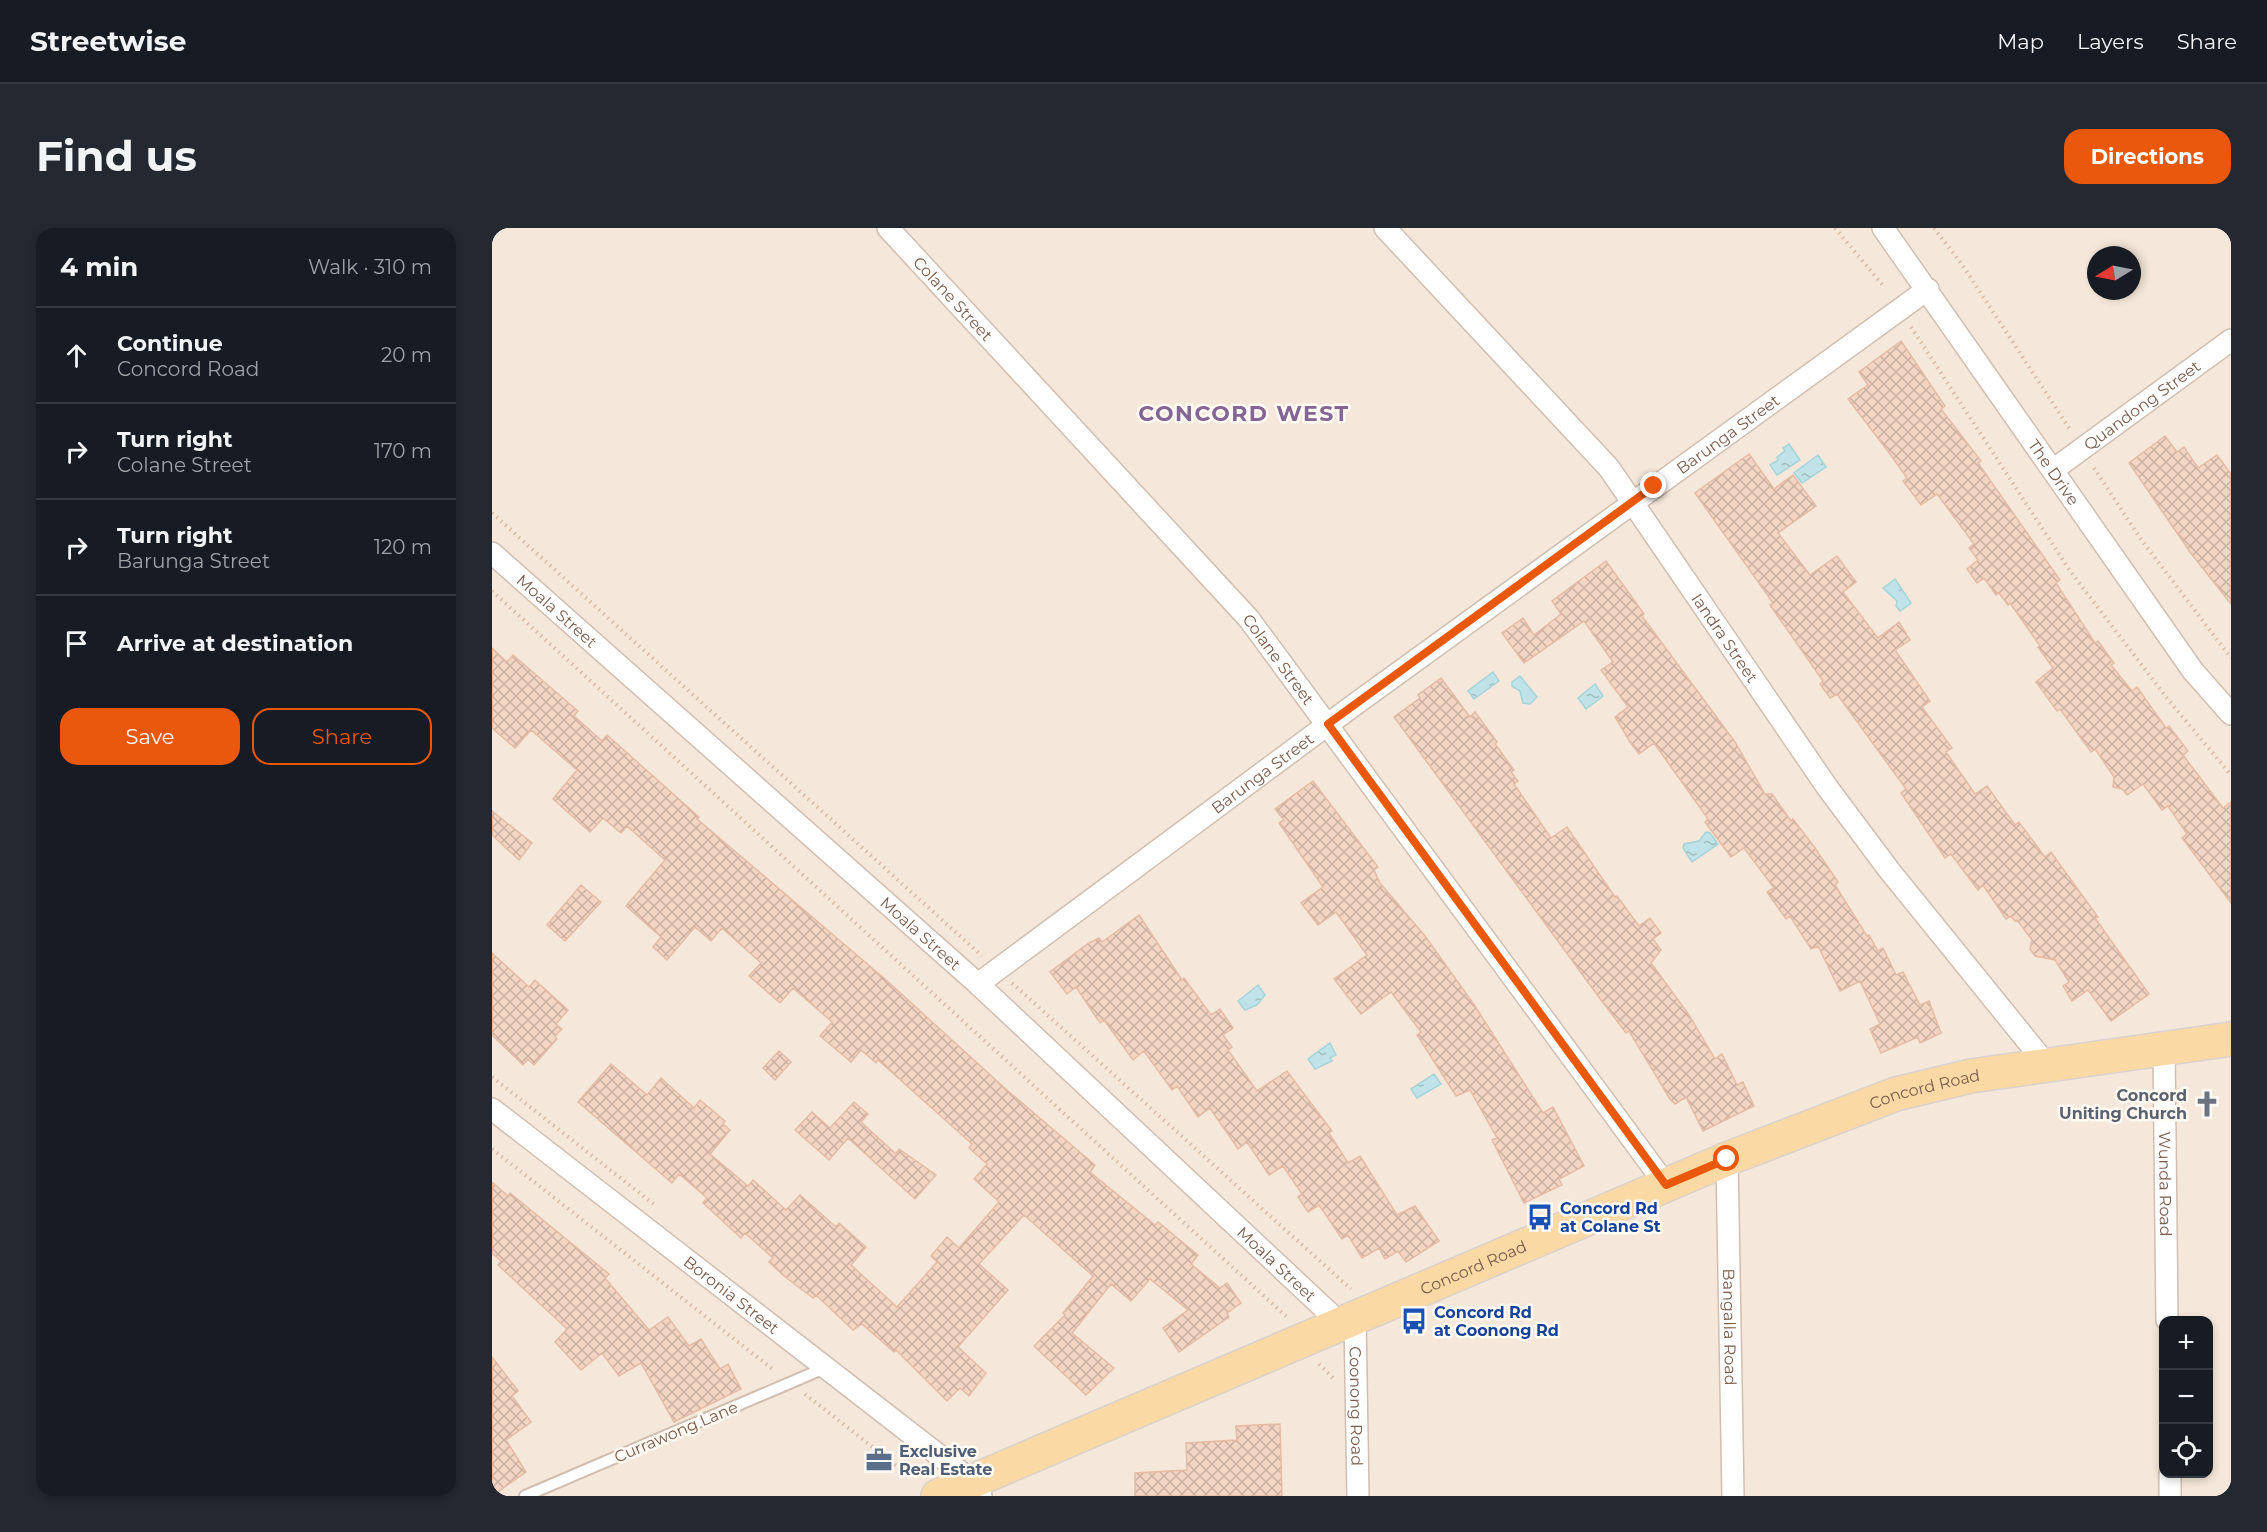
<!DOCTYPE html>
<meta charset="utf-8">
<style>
:root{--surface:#171b24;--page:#242831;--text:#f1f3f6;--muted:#9ea1a6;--line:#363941;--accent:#ea580c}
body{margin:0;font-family:Montserrat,sans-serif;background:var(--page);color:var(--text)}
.controls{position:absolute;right:18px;bottom:18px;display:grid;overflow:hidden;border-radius:12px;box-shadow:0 3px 9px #0003}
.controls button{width:54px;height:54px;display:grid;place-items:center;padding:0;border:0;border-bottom:2px solid var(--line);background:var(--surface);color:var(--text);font:30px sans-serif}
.compass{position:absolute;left:1595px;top:18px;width:54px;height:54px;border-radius:50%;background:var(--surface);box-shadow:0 3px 9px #0003;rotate:260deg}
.stop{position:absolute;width:18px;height:18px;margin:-14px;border:4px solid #ea580c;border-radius:50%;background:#fff}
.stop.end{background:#ea580c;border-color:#fff;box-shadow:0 2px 6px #0008}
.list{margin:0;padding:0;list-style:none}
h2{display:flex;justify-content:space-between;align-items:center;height:78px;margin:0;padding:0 24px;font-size:26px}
h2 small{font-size:20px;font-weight:400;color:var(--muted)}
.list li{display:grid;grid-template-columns:39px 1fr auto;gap:18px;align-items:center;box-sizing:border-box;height:96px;padding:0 24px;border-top:2px solid var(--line)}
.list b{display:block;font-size:22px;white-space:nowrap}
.list p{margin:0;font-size:20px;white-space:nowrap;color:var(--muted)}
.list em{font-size:20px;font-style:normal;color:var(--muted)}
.actions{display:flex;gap:12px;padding:18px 24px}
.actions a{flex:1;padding:14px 0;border:2px solid var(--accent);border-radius:18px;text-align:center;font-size:21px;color:var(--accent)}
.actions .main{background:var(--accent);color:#fff}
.icon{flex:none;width:33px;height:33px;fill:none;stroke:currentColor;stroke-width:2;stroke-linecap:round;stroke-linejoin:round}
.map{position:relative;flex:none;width:1739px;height:1268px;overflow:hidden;border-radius:18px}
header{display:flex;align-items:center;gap:36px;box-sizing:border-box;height:84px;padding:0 30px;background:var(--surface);border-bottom:2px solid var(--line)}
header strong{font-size:28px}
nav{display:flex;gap:33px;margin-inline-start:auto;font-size:21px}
.intro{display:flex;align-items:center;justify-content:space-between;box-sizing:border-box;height:144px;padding:0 36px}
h1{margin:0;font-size:42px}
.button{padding:15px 27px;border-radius:18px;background:var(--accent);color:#fff;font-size:21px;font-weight:700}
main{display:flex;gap:36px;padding:0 36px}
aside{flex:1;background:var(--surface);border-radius:18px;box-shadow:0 3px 9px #0003}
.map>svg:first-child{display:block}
.residential{fill:#f5e8da;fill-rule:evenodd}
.water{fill:url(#water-ripples);stroke:#a5d3da;stroke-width:1.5}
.building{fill:url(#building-cross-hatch);stroke:#e6bba3;stroke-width:1.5}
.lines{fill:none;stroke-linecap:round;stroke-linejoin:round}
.lane-casing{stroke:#d1beb0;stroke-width:14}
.street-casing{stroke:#d1beb0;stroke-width:24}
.primary-casing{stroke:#dad1cd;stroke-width:36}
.path{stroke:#d9b8a5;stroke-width:4;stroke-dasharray:1.5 4.5;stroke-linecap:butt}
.lane{stroke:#fff;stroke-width:10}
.street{stroke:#fff;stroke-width:21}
.primary{stroke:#fbd9a5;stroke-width:33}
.route{stroke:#ea580c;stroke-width:8}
.labels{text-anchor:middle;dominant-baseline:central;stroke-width:5;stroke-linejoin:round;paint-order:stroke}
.street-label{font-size:16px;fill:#7a5c4d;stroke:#fffaf3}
.worship-label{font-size:16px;font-weight:bold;fill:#5b616d;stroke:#fffaf3;text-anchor:end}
.transit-label{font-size:16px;font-weight:bold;fill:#164399;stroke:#fffaf3;text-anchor:start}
.service-label{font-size:16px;font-weight:bold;fill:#4e5e75;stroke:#fffaf3;text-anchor:start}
.district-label{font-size:22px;font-weight:bold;letter-spacing:1.5px;fill:#846695;stroke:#fffaf3}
</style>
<header>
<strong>Streetwise</strong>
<nav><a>Map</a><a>Layers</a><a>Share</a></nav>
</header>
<div class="intro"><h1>Find us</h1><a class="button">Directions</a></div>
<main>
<aside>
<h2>4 min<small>Walk · 310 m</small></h2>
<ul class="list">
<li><svg class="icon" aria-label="ahead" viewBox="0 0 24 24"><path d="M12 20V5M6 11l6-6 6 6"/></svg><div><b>Continue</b><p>Concord Road</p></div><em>20 m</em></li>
<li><svg class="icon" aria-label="right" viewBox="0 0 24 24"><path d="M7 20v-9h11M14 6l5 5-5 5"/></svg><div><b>Turn right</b><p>Colane Street</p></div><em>170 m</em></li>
<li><svg class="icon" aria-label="right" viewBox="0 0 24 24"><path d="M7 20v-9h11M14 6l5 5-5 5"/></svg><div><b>Turn right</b><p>Barunga Street</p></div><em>120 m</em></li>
<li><svg class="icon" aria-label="arrive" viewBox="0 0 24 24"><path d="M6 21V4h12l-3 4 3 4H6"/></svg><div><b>Arrive at destination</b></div></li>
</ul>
<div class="actions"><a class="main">Save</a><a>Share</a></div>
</aside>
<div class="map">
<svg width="1739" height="1268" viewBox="0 0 1739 1268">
<defs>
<pattern id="water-ripples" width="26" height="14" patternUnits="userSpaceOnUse" patternTransform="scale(1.5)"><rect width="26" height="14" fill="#bfe3e8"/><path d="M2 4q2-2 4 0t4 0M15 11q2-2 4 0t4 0" fill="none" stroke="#a0bbbe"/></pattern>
<pattern id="building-cross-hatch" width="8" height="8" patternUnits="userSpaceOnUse" patternTransform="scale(1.5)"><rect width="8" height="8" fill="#f3d5c3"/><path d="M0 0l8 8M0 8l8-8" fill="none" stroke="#cab0a1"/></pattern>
</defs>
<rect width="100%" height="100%" fill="#fdf6ec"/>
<path class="residential" d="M0 0H1739V1268H0ZM1604 27H1640V63H1604ZM1672 1092H1716V1246H1672Z"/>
<path class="water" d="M1297 216 1308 232 1285 247 1278 237 1286 232 1285 229 1293 223 1291 220Z
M1326 227 1334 239 1310 255 1302 245Z
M1403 351 1419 375 1408 383 1404 378 1405 373 1391 360Z
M1001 444 1007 453 982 471 976 463Z
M1028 448 1045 469 1038 476 1031 475 1028 463 1020 458V454Z
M1103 456 1111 468 1094 481 1086 470Z
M1214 604 1218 605 1226 616 1200 634 1191 620 1192 616 1207 613Z
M766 757 773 767 765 777 753 782 746 773Z
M838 815 844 827 838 830 840 833 823 841 816 831Z
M942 846 949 856 925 870 919 861Z"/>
<path class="building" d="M1409 113 1453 178 1449 181 1489 233 1486 235 1568 352 1564 355 1603 415 1606 413 1622 435 1619 437 1640 463 1645 459 1674 500 1677 498 1696 523 1691 527 1731 580 1739 574V675L1690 610 1695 606 1676 578 1670 582 1651 556 1635 567 1630 561 1621 559 1622 549 1603 521 1599 524 1568 481 1565 483 1544 454 1561 440 1546 419 1548 418 1518 375 1516 377 1507 365 1504 367 1492 350 1485 355 1475 341 1486 332 1477 320 1482 316 1445 266 1429 277 1411 253 1415 250 1398 226 1356 171 1376 157 1367 144Z
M1673 208 1685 224 1692 219 1706 240 1725 227 1739 246V376L1698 324 1637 235Z
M1257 226 1282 261 1301 247 1324 278 1286 305 1318 347 1345 328 1364 354 1351 364 1386 410 1407 394 1418 412 1403 422 1438 473 1430 479 1460 520 1454 524 1483 566 1495 558 1523 597 1527 594 1553 629 1559 624 1606 689 1603 690 1657 766 1619 793 1596 762 1580 773 1571 758 1577 754 1563 732 1543 728 1538 721 1540 712 1525 692 1523 693 1519 688 1514 691 1491 657 1486 662 1459 626 1453 630 1409 565 1414 561 1345 466 1338 470 1328 456 1331 453 1278 377 1281 375 1203 265Z
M1114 333 1152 386 1150 388 1243 514 1273 566H1280L1299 593 1301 591 1323 620 1346 654 1343 657 1375 708 1377 707 1386 723 1391 720 1404 747 1411 744 1428 777 1437 773 1449 805 1428 815 1426 809 1389 825 1378 801 1388 796 1368 753 1348 763 1326 718 1319 721 1298 688 1294 691 1275 664 1282 660 1252 620 1239 629 1213 594 1216 591 1162 515 1147 526 1138 514 1123 489 1136 479 1109 442 1121 434 1092 393 1032 435 1010 405 1031 390 1042 407 1069 386 1060 373Z
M0 420 15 434 21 427 86 483 82 488 110 513 115 507 207 589 205 591 393 751 516 863 603 937 598 944 663 997 666 994 706 1027 699 1036 728 1060 735 1055 749 1075 735 1085 737 1089 687 1124 671 1100 696 1082 658 1051 639 1073 619 1056 580 1105 622 1140 594 1167 542 1118 573 1087 571 1085 601 1048 532 987 487 1036 516 1062 466 1119 494 1145 477 1168 468 1160 455 1173 404 1122 402 1124 370 1096 361 1102 324 1067 321 1070 292 1048 277 1034 281 1030 253 1005 249 1010 237 999 211 975 215 970 187 946 180 955 86 874 119 836 155 867 169 850 202 880 208 872 233 893 231 896 238 902 218 926 256 958 261 952 294 982 308 967 344 999 347 995 374 1019 359 1037 405 1079 445 1034 439 1028 455 1009 467 1020 507 974 482 951 495 936 477 920 480 916 386 832 384 835 369 822 359 834 328 808 340 794 301 760 288 775 257 748 269 735 230 700 219 713 203 699 175 732 161 719 169 709 134 678 173 632 135 598 129 605 111 590 98 604 61 571 85 542 39 502 23 520 0 500Z
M949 450 978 489 983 484 1005 514 1003 516 1022 542 1019 544 1026 553 1022 556 1059 610 1075 599 1123 669 1125 668 1147 698 1158 690 1169 705 1161 711 1169 722 1159 735 1197 787 1223 831 1230 826 1245 857 1251 854 1262 878 1211 903 1194 869 1183 876 1178 871 1137 803 1134 805 1109 772 902 489 928 470 926 467Z
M821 553 886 639 882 642 888 655 933 708 983 778 1051 885 1061 879 1092 938 1067 951 1070 957 1032 975 1000 912 1005 910 978 862 964 868 925 807 929 804 899 764 869 786 842 751 875 727 844 684 826 697 809 675 831 659 787 595 792 592 783 581Z
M0 583 40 615 27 632 0 607Z
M89 657 109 674 73 713 55 697Z
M647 687 690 752 692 750 719 787 728 781 741 800 731 807 740 819 736 822 765 863 795 843 840 903 837 905 856 935 868 928 905 987 923 978 947 1013 914 1034 906 1023 893 1031 887 1020 870 1030 856 1007 850 1011 827 977 816 984 806 969 810 966 791 938 777 947 755 914 746 921 718 880 706 889 685 858 680 862 652 823 641 832 612 792 608 795 584 759 575 766 558 744 597 715 607 710 610 714Z
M0 725 37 759 43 752 76 782 64 796 70 801 63 808 65 811 42 837 36 831 31 837 0 807Z
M287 823 299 834 283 852 271 840Z
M362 874 376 886 369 894 404 926 407 921 444 947 423 971 356 910 337 932 303 902 320 884 338 900Z
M0 954 16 968 18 965 117 1046 113 1050 157 1102 176 1089 197 1118 209 1111 228 1141 236 1136 249 1161 182 1194 149 1135 127 1148 110 1125 89 1142 63 1114 75 1101 6 1037 9 1033 0 1025Z
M0 1129 26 1163 20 1168 39 1194 14 1212 34 1244 0 1268Z
M788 1196 790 1268H643V1245L695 1242 694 1215 745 1212 744 1198Z"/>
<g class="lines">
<g class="lane-casing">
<path id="lane" d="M33 1268 335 1139"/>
</g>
<g class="street-casing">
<g id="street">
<path id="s1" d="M396 0 757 391 1174 957"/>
<path id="s2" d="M893 0 1117 240 1335 559 1397 642 1554 836"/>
<path id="s3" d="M1391 0 1701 443 1739 486"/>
<path id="s4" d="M1561 242 1739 112"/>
<path id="s5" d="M0 325 486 756 849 1096"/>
<path id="s6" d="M486 756 858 480 1436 61"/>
<path id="s7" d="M1672 820 1675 1092"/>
<path id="s8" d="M0 881 480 1253 489 1268"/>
<path id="s9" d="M1235 931 1241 1268"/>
<path id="s10" d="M863 1090 866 1268"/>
<path d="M1678 1246V1268"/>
</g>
</g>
<g class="primary-casing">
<g id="primary">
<path id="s11" d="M446 1268 1235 931 1404 866 1479 848 1739 811"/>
</g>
</g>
<path class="path" d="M1343 0 1393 60
M1442 0 1471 38 1579 203
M1419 99 1578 343 1678 474 1739 547
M1602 240 1648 310 1739 430
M0 285 490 728
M0 363 795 1089
M520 755 859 1061
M0 849 164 978
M0 921 283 1143
M827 1136 841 1150
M313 1166 416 1247"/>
<use href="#lane" class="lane"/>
<use href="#street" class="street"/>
<use href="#primary" class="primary"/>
</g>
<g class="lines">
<path class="route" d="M1162 258 836 496 1174 957 1235 931"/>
</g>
<defs>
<g id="church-bare" transform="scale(2.07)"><path d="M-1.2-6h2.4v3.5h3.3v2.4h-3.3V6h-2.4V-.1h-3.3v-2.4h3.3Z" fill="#6b7280" stroke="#fffaf3" stroke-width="2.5" paint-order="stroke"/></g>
<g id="bus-bare" transform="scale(2.07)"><path d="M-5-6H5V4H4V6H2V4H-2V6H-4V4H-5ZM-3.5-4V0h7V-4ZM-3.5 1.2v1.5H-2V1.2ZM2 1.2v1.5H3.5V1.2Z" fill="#1a4fb4" stroke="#fffaf3" stroke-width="2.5" paint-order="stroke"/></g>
<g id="office-bare" transform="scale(2.07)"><path d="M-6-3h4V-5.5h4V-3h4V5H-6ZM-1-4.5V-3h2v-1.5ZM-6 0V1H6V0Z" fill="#5c6f8a" stroke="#fffaf3" stroke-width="2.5" paint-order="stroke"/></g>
</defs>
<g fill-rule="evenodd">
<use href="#church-bare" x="1715" y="876"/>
<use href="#bus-bare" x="1048" y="989"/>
<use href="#bus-bare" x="922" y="1093"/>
<use href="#office-bare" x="387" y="1232"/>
</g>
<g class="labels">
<g class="street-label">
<text stroke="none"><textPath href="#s1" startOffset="96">Colane Street</textPath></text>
<text stroke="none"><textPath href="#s4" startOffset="110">Quandong Street</textPath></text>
<text stroke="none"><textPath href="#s6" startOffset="930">Barunga Street</textPath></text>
<text stroke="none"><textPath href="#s3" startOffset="298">The Drive</textPath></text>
<text stroke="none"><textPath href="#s5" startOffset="87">Moala Street</textPath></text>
<text stroke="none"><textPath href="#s2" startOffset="534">Iandra Street</textPath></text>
<text stroke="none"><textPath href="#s1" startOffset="582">Colane Street</textPath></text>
<text stroke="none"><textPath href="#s6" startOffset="354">Barunga Street</textPath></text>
<text stroke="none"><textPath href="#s5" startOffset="573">Moala Street</textPath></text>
<text stroke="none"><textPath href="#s11" startOffset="1068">Concord Road</textPath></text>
<text stroke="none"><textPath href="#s7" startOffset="136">Wunda Road</textPath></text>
<text stroke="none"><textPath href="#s5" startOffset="1059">Moala Street</textPath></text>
<text stroke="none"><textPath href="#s11" startOffset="582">Concord Road</textPath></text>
<text stroke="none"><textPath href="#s8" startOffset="303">Boronia Street</textPath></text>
<text stroke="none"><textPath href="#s9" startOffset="168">Bangalla Road</textPath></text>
<text stroke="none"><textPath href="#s10" startOffset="88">Coonong Road</textPath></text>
<text transform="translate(184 1204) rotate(-23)">Currawong Lane</text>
</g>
<g class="worship-label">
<text x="1695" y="867">Concord<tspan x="1695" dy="18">Uniting Church</tspan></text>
</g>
<g class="transit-label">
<text x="1068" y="980">Concord Rd<tspan x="1068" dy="18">at Colane St</tspan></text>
<text x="942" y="1084">Concord Rd<tspan x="942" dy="18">at Coonong Rd</tspan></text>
</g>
<g class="service-label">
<text x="407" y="1223">Exclusive<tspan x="407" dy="18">Real Estate</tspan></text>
</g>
<g class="district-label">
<text x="752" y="185">CONCORD WEST</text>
</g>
</g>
</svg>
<div class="controls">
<button>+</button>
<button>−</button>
<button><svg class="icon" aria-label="locate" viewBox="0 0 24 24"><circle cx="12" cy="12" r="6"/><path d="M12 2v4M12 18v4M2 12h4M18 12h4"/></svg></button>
</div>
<svg class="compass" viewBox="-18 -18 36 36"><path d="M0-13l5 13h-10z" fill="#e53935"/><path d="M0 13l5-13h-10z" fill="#9ea1a6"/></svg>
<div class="stop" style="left:1235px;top:931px"></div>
<div class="stop end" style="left:1162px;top:258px"></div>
</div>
</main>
